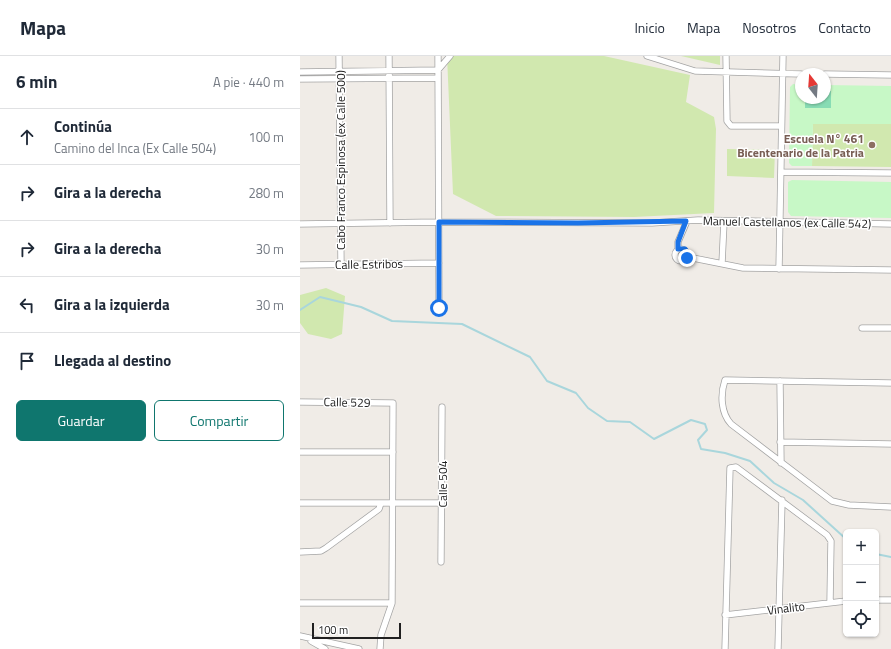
<!DOCTYPE html>
<html lang="es">
<meta charset="utf-8">
<style>
:root{--surface:#fff;--page:#f6f6f7;--text:#1f2937;--muted:#747a83;--line:#e0e1e3;--accent:#0f766e}
body{margin:0;font-family:"Titillium Web",sans-serif;background:var(--page);color:var(--text)}
.controls{position:absolute;right:12px;bottom:12px;display:grid;overflow:hidden;border-radius:6px;box-shadow:0 1px 3px #0004}
.controls button{width:36px;height:36px;display:grid;place-items:center;padding:0;border:0;border-bottom:1px solid var(--line);background:var(--surface);color:var(--text);font:20px sans-serif}
.compass{position:absolute;left:495px;top:12px;width:36px;height:36px;border-radius:50%;background:var(--surface);box-shadow:0 1px 3px #0004;rotate:343deg}
.scale{position:absolute;left:12px;bottom:10px;width:89px;box-sizing:border-box;padding-left:4px;border:2px solid #202020;border-top:0;font-size:11px;line-height:14px;white-space:nowrap;color:#202020;-webkit-text-stroke:3px #fff;paint-order:stroke}
.stop{position:absolute;width:12px;height:12px;margin:-9px;border:3px solid #1a73e8;border-radius:50%;background:#fff}
.stop.end{background:#1a73e8;border-color:#fff;box-shadow:0 1px 4px #0008}
.list{margin:0;padding:0;list-style:none}
h2{display:flex;justify-content:space-between;align-items:center;height:52px;margin:0;padding:0 16px;font-size:17px}
h2 small{font-size:13px;font-weight:400;color:var(--muted)}
.list li{display:grid;grid-template-columns:26px 1fr auto;gap:12px;align-items:center;box-sizing:border-box;height:56px;padding:0 16px;border-top:1px solid var(--line)}
.list b{display:block;font-size:15px;white-space:nowrap}
.list p{margin:0;font-size:13px;white-space:nowrap;color:var(--muted)}
.list em{font-size:13px;font-style:normal;color:var(--muted)}
.actions{display:flex;gap:8px;padding:12px 16px}
.actions a{flex:1;padding:9px 0;border:1px solid var(--accent);border-radius:6px;text-align:center;font-size:14px;color:var(--accent)}
.actions .main{background:var(--accent);color:#fff}
.icon{flex:none;width:22px;height:22px;fill:none;stroke:currentColor;stroke-width:2;stroke-linecap:round;stroke-linejoin:round}
.map{position:relative;flex:none;width:591px;height:593px;overflow:hidden}
header{display:flex;align-items:center;gap:24px;box-sizing:border-box;height:56px;padding:0 20px;background:var(--surface);border-bottom:1px solid var(--line)}
header strong{font-size:19px}
nav{display:flex;gap:22px;margin-inline-start:auto;font-size:14px}
main{display:flex}
aside{flex:1;background:var(--surface)}
.map>svg:first-child{display:block}
.grass{fill:#d1e8af}
.park{fill:#c7f8c6}
.pitch{fill:#88dcb4}
.lines{fill:none;stroke-linecap:round;stroke-linejoin:round}
.stream{stroke:#a9d6dc;stroke-width:2}
.street-casing{stroke:#a4a4a4;stroke-width:7}
.street{stroke:#fff;stroke-width:5.5}
.route{stroke:#1a73e8;stroke-width:5}
.education-dot{fill:#8d6e63;stroke:#fff;stroke-width:1.5}
.labels{text-anchor:middle;dominant-baseline:central;stroke-width:3;stroke-linejoin:round;paint-order:stroke}
.education-label{font-size:12px;font-weight:bold;fill:#785e54;stroke:#fff;text-anchor:end}
.street-label{font-size:12px;fill:#202020;stroke:#fff}
</style>
<header>
<strong>Mapa</strong>
<nav><a>Inicio</a><a>Mapa</a><a>Nosotros</a><a>Contacto</a></nav>
</header>
<main>
<aside>
<h2>6 min<small>A pie · 440 m</small></h2>
<ul class="list">
<li><svg class="icon" aria-label="ahead" viewBox="0 0 24 24"><path d="M12 20V5M6 11l6-6 6 6"/></svg><div><b>Continúa</b><p>Camino del Inca (Ex Calle 504)</p></div><em>100 m</em></li>
<li><svg class="icon" aria-label="right" viewBox="0 0 24 24"><path d="M7 20v-9h11M14 6l5 5-5 5"/></svg><div><b>Gira a la derecha</b></div><em>280 m</em></li>
<li><svg class="icon" aria-label="right" viewBox="0 0 24 24"><path d="M7 20v-9h11M14 6l5 5-5 5"/></svg><div><b>Gira a la derecha</b></div><em>30 m</em></li>
<li><svg class="icon" aria-label="left" viewBox="0 0 24 24"><path d="M17 20v-9H6M10 6l-5 5 5 5"/></svg><div><b>Gira a la izquierda</b></div><em>30 m</em></li>
<li><svg class="icon" aria-label="arrive" viewBox="0 0 24 24"><path d="M6 21V4h12l-3 4 3 4H6"/></svg><div><b>Llegada al destino</b></div></li>
</ul>
<div class="actions"><a class="main">Guardar</a><a>Compartir</a></div>
</aside>
<div class="map">
<svg width="591" height="593" viewBox="0 0 591 593">
<rect width="100%" height="100%" fill="#f0ece7"/>
<path class="grass" d="M147 0H304L390 19 386 46 414 61 416 73 414 157 334 161 196 160 153 138Z
M381 0H420V9Z
M513 68H591V111L512 110Z
M427 93 475 94 474 122 427 120Z
M26 232 45 240 42 278 31 283 8 278 0 267V239Z"/>
<path class="park" d="M493 28 501 29V42H525V29L591 30V68H513L512 110H492L489 107 490 31Z
M492 124 591 126V162L491 160 488 156V126Z"/>
<path class="pitch" d="M525 35H531V52H505V42H525Z"/>
<g class="lines">
<path class="stream" d="M0 254 20 241 61 251 92 265 162 268 230 301 247 325 276 337 288 352 307 365 330 366 354 383 391 364 405 368 407 374 398 384 401 393 425 397 450 405 474 427 503 444 546 483
M576 498 591 501"/>
<g class="street-casing">
<path id="street" d="M39 0 41 208
M89 0 90 167
M138 0 139 252
M347 0 395 15 501 18
M426 0 427 65 431 70H481
M0 16 138 14 150 0
M525 18 591 19
M0 23 138 22
M481 116 591 117
M0 168 139 166 352 167 398 164 591 168
M375 199a6 6 0 1 1 12 0a6 6 0 1 1-12 0Z
M378 193V186L387 165
M388 201 443 212 591 214
M422 207 424 166
M0 209 139 207
M479 213 483 0
M562 272H591
M480 325 481 407
M591 327 425 324C420 339 421 357 431 368L532 445 549 449 591 451
M0 346 93 347 92 547 81 579 80 593
M480 386 591 388
M0 396H93
M0 447H141
M0 496 21 495 26 492 79 453 81 447
M141 506 142 351
M576 544H591
M0 547H92
M425 559 546 545
M0 580 59 593
M11 585 25 593
M425 593 430 412 436 411 527 479 531 485 530 546
M478 593 482 444"/>
</g>
<use href="#street" class="street"/>
</g>
<g class="lines">
<path class="route" d="M139 252V166L278 167 386 165 378 186V193H385L387 196V202"/>
</g>
<circle class="education-dot" cx="572" cy="89" r="4"/>
<g class="labels">
<g class="education-label">
<text x="564" y="82">Escuela N° 461<tspan x="564" dy="14">Bicentenario de la Patria</tspan></text>
</g>
<g class="street-label">
<text transform="translate(40 104) rotate(-90)">Cabo Franco Espinosa (ex Calle 500)</text>
<text transform="translate(487 166) rotate(1)">Manuel Castellanos (ex Calle 542)</text>
<text transform="translate(69 208) rotate(-1)">Calle Estribos</text>
<text transform="translate(47 346) rotate(1)">Calle 529</text>
<text transform="translate(142 428) rotate(-90)">Calle 504</text>
<text transform="translate(486 552) rotate(-7)">Vinalito</text>
</g>
</g>
</svg>
<div class="controls">
<button>+</button>
<button>−</button>
<button><svg class="icon" aria-label="locate" viewBox="0 0 24 24"><circle cx="12" cy="12" r="6"/><path d="M12 2v4M12 18v4M2 12h4M18 12h4"/></svg></button>
</div>
<svg class="compass" viewBox="-18 -18 36 36"><path d="M0-13l5 13h-10z" fill="#e53935"/><path d="M0 13l5-13h-10z" fill="#747a83"/></svg>
<div class="scale">100 m</div>
<div class="stop" style="left:139px;top:252px"></div>
<div class="stop end" style="left:387px;top:202px"></div>
</div>
</main>
